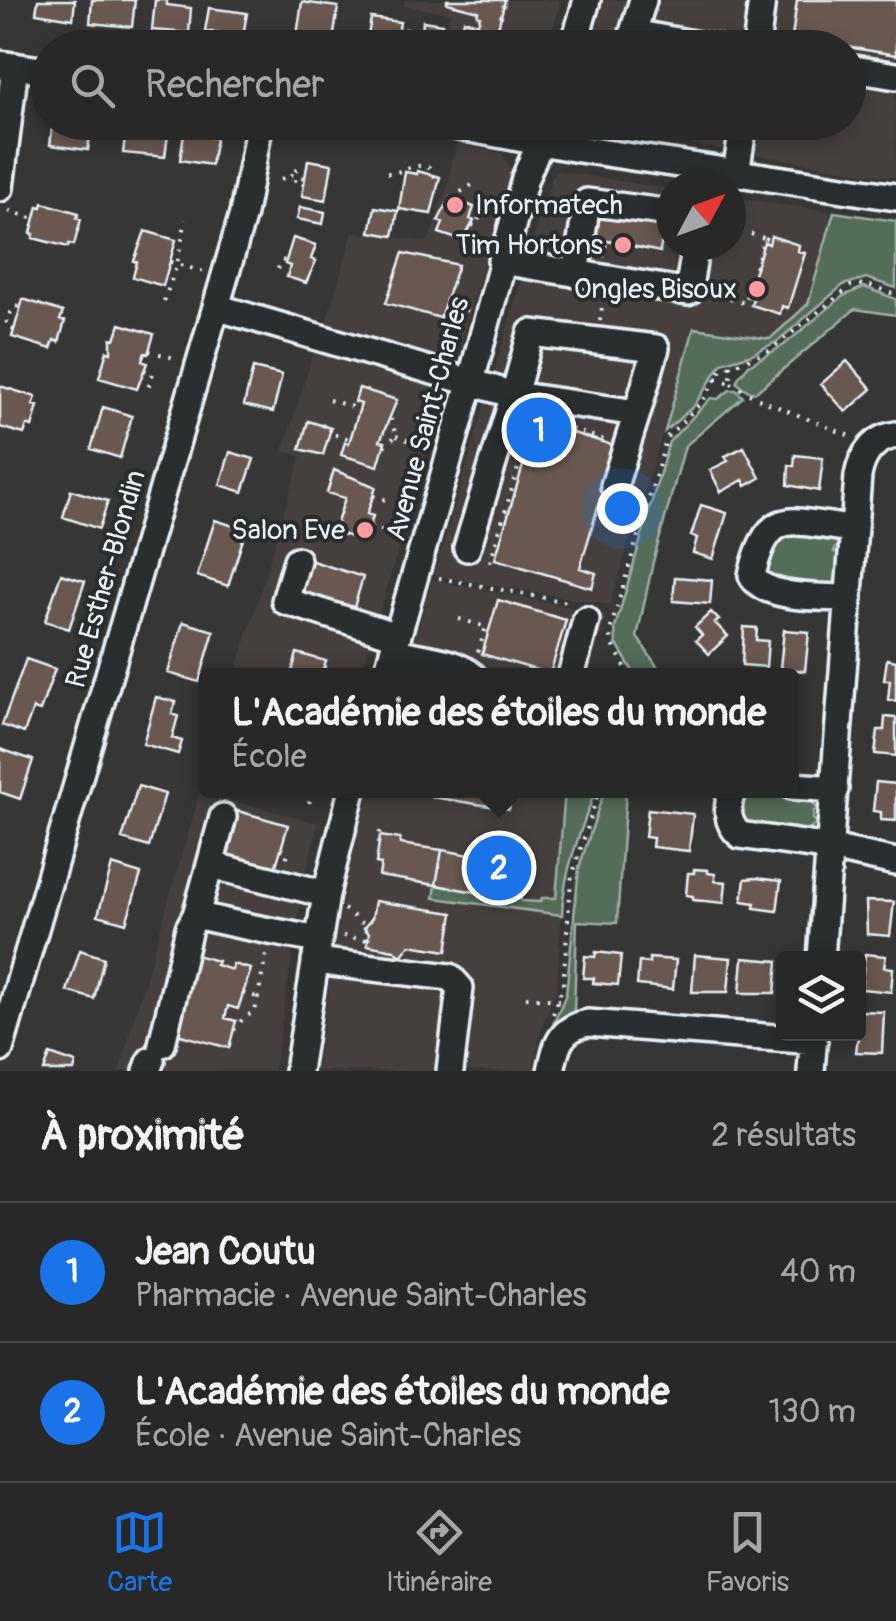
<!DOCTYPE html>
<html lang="fr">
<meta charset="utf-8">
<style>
:root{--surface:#282828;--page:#343434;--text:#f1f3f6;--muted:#a5a6a8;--line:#444445;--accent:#1a73e8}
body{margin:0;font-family:Pangolin,sans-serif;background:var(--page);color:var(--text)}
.controls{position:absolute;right:30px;bottom:30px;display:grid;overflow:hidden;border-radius:10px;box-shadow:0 5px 15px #0003}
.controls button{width:90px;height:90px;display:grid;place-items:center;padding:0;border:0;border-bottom:2px solid var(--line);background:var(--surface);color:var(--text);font:50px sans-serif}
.compass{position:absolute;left:656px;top:170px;width:90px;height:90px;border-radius:50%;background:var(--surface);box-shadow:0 5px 15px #0003;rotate:49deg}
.you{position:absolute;left:622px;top:508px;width:35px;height:35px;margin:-25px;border:8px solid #fff;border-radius:50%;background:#1a73e8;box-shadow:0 0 0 15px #1a73e833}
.badge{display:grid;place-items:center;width:65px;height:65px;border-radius:50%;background:var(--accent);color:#fff;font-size:32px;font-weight:700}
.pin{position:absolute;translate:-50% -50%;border:5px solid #fff;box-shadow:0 2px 10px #0006}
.popup{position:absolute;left:199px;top:668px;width:600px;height:130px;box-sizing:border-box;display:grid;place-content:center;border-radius:10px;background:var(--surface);filter:drop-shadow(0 2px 8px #0005);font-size:32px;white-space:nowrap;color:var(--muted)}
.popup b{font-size:38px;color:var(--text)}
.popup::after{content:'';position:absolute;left:50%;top:100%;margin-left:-20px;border:20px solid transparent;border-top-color:var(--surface)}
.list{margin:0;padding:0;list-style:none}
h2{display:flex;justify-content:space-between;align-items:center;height:130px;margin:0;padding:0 40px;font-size:42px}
h2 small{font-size:32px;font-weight:400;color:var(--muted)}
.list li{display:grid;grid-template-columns:65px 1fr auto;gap:30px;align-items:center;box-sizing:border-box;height:140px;padding:0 40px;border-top:2px solid var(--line)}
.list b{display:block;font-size:38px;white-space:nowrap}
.list p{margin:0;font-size:32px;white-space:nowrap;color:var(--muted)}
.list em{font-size:32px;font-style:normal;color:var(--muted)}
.icon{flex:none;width:55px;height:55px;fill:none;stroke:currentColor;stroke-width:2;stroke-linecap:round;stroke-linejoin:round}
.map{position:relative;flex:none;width:896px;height:1071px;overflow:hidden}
.search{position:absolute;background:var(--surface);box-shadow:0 5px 15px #0003;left:30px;right:30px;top:30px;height:110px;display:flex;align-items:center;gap:25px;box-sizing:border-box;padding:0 35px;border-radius:55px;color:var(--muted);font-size:38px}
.sheet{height:410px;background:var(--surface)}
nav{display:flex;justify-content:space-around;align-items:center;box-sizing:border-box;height:140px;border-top:2px solid var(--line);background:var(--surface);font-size:28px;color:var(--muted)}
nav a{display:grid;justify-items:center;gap:5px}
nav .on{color:var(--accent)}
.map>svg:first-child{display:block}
.built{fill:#45403d}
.green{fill:#556c59;stroke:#9eaea8;stroke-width:2.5}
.building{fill:#685850;stroke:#e8f1f8;stroke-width:2.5}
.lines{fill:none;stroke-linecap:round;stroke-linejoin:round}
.minor-casing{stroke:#e8f1f8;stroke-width:32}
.path{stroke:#e8f1f8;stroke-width:4;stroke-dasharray:2.5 8;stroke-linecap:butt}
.minor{stroke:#2a2d2e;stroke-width:25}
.poi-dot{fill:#ff9aa2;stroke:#2a2d2e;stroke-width:4}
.labels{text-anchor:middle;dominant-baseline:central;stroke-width:8;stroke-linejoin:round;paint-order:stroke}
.poi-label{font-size:28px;fill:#e8f1f8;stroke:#2a2d2e;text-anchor:end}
.street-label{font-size:28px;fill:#e8f1f8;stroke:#2a2d2e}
</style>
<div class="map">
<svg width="896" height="1071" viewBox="0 0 896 1071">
<rect width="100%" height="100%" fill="#363635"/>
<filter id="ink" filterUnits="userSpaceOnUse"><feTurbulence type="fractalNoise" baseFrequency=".01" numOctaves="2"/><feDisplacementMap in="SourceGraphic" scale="20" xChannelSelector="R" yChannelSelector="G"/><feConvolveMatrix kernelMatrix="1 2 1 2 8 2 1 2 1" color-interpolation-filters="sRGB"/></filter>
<g filter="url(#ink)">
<path class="built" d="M405 0H561L547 48 445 47 450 13 404 6Z
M604 0H896V178L578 126 579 122H848V48L590 47Z
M456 144 502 153 511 170 457 356 447 361 325 326 353 232 428 242 447 187Z
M557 171 671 189V245H731V197L834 212 808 304 770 339 694 329 610 605 434 575 552 176Z
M315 348 437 386 444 394 361 675 235 676 301 456 283 451Z
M432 580 607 614 588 675 404 676Z
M370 791H565L557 898H562L557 988 542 1025 533 1071H316L340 916 355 840Z
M200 792 318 823 304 882 274 1071H119Z"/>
<path class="green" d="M834 212 896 221V288L866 278 843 285 778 341 752 354 722 363 694 406 665 431 694 328 770 339 808 304Z
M864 287 896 299V315L855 309 756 392H750L737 383 738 378 749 365 784 345 843 296Z
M730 390H736L743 397 685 446 653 562 637 637 663 675H635L616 643 615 628 669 442 711 398 718 399Z
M783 532 834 539 840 547 835 548 834 552 840 553 839 575 832 586 772 583 764 564Z
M565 791H595C581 831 563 872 562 915L434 898 436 885 494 891 501 870 520 872 521 901 540 902 542 898H556Z
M604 791H626L617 923 577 921 574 1012 554 1022 566 994 579 868Z
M759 793 811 799 818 811H814L813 820 818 821C805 844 763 827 741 823L742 799Z"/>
<path class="building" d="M38 0H75L73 19 36 13Z
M92 0H135L132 27 90 23Z
M155 0H167V5L191 8 189 33 152 30Z
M447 0H505L493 48H457L464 20 478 24 480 16 477 15 478 11 447 3Z
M797 0H896V55L792 38Z
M302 2 338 7 332 48H295Z
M209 8 247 13 243 36 205 31Z
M371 18 400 22 396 48H366Z
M423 21 442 24 439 48H402L405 29 422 31Z
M53 122 91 127 88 150 50 145Z
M126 129 168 134 165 157 123 153Z
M184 133 216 138 211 165 180 160Z
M308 160 332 164 326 200 302 196Z
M417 171 440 177 431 214 399 209 405 172 417 174Z
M450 198 474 207 470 219 474 220 463 241 439 233 443 223 438 221Z
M43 203 79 213 77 218 81 219 74 245 69 244 68 247 33 238 34 234 31 233 38 206 42 207Z
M300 207 325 212 323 224 297 219Z
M375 207 398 211 393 236 370 232Z
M599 216 665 218 663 230 671 231 669 245 661 244 660 252 603 240 595 234Z
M145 231 176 240 163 286 133 277 137 262 134 261Z
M771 236 799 245 798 251 805 253 788 308 782 306 780 314 751 305 753 298 747 296 764 242 769 244Z
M293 238 316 245 311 259 316 261 306 283 287 277 290 266 285 264Z
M403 253 458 265 440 318 386 303Z
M23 299 63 312 60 320 65 321 59 342 54 340 51 349 12 337Z
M120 324 154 334 148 354 145 353 142 361 147 363 137 389 99 378 107 351 111 352V338L115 339Z
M847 361 872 389 846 412 821 384Z
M253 368 282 375 273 412 244 405Z
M0 386 36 397 33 405 38 406 32 427 27 425 24 434 0 427Z
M359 388 397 400 380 441 385 442 378 466 341 455 345 442 349 443 361 404 355 402Z
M103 407 132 416 120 458 91 449Z
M308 421 331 428 323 455 300 449Z
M536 422 616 446 580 568 596 573 592 588 495 559Z
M744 447 760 478 746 486 743 480 721 492 710 470 728 461 725 456Z
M230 452 254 459 243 492 220 485Z
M795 455 823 458 819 491 788 485 789 465 794 466Z
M334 470 376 487 367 514 373 516 365 541 334 532 345 498 327 493Z
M71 490 108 501 99 529 63 517Z
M701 505 727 513 713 559 693 553 697 538 691 536Z
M215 520 246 530 228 586 197 576Z
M309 560 363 577 352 614 298 597Z
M61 574 85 581 69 629 45 621Z
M675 577 712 580 710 604 673 601Z
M498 600 566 620 550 674 482 654Z
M711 612 719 620 715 623 728 636 709 654 696 640 702 635 695 627Z
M183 622 214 631 199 682 168 673Z
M744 627 757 628 756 640 768 641 766 667 742 665Z
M784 630 809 632 805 671 780 668Z
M297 653 326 661 321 676H291Z
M26 659 55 669 40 711 33 709 24 733 2 725Z
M887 659 896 661V701L888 700 890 680H884Z
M156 697 176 702 172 714 178 716 172 738 182 741 178 754 143 744Z
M885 717 896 718V756L875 754 878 730H884Z
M0 749 33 760 20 799 0 792Z
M876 782 896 784V821L881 820V812L873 811Z
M138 786 165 794 149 847 122 839Z
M432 790H511L509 809 431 797Z
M648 809 693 814 689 851 652 847 653 838 645 837Z
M238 811 288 825 275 869 225 854Z
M380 836 400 839V844L442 850 436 885 379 876 381 864 376 863Z
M442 850 503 861 498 892 494 891 493 895 436 885Z
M112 865 141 874 126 923 98 915Z
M694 869 708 870V873L715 874V881L726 882 724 903 693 900V896L686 895 688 873H694Z
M756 878 781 881 777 911 754 908 755 903 742 901 745 879Z
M375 901 453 913 447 951 410 945 401 956 394 950 367 945 369 933 364 928 372 918Z
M866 901 894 902 890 936 867 934Z
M80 950 104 958 94 999 67 991Z
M596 952 621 955 618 985 593 983 594 978H583L585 956 595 957Z
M192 954 218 961 216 965 232 970 233 964 251 969 238 1009 228 1006 225 1018 236 1021 229 1048 173 1033Z
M865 954 886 956 884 967 893 968 891 992 861 989Z
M695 955 731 958 728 992H692Z
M649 958 676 960 673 989 637 985 639 962 649 963Z
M743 958 778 961 775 993H740Z
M861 1011 884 1012 882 1053 856 1052Z
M50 1054 76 1063 74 1071H44Z"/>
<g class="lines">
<g class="minor-casing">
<path id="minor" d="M643 0 633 33 715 48
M573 48 587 0
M756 48 762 0
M0 64 48 71
M848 68 896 76
M432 122 579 149 896 197
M736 173 744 122
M0 188 15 66
M501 261 688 292 696 245
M576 274 587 202 671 213
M216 307 514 395 467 548
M614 486 637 413 514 395 531 333 656 348 637 413
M297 560 285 601 397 636
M849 598C823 597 764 600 752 575 769 503 792 523 853 529
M393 651C419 659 452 658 473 676
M386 676 471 381 525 178 549 122
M571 676 586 620
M792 786 835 789
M733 790C726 806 726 823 740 835L831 848 896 862
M210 865 223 817
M318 940C277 932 238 926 196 915L210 865 326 894
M821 958 858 476C862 454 874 438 896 435
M315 961 450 977 460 988 450 1071
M162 1044 189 928 196 915
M0 1049 243 214 260 122
M147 1071 151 1060
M298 1071 326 894 352 790
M551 1071C556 1046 560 1028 588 1023L814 1041
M811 1071 814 1034"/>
</g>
<path class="path" d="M496 35 517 42
M778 38 821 48
M493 48 505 0
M387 173C403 174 411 162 428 167L435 177
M281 179 292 175 305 178
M304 184 295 183 296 170 306 171
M456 201 459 193 472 185
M9 211 35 219
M472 225 476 226 488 195
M751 234 764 238
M604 243 620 244
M603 257 606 243
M170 262 204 272
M278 269 281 260 286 261
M730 299 745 303 764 238 770 240
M164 301 177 264 186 220
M445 303 469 311
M600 321 603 300
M14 330 9 328 6 320 15 306 21 307
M149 351 178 359
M144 370 153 373 147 392
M716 378 731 383V364
M731 383 756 398 850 436
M329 400 359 409
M322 425 331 428 329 433 350 439
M561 426 604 440
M396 436 416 443
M384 446 396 436 391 419
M373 496 393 502
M370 527 385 531
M490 562 533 418
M439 578 572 603
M459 619 490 628
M478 652 486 627
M324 667 341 672
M630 676 612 643 610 631 667 437 703 401 721 370 769 351 851 286 866 284 896 295
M309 803 313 790
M378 844 381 826
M281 849 288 852 285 864
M497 860 499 845
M344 909 366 926 364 928 369 933 368 940
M343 936 368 940 367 945
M243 993 257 997
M526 997 559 1000
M553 1014 563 985 571 880 599 790
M234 1030 244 1017 255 1012 267 950"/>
<use href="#minor" class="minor"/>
</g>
</g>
<g class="poi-dot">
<circle cx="455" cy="205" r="10"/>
<circle cx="623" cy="245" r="10"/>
<circle cx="757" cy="289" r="10"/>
<circle cx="365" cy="530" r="10"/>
</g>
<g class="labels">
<g class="poi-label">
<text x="475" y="205" text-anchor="start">Informatech</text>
<text x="603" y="245">Tim Hortons</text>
<text x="737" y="289">Ongles Bisoux</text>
<text x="345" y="530">Salon Eve</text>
</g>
<g class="street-label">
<text transform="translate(428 419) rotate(-75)">Avenue Saint-Charles</text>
<text transform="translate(106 579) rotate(-74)">Rue Esther-Blondin</text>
</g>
</g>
</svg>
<div class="controls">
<button><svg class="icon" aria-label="layers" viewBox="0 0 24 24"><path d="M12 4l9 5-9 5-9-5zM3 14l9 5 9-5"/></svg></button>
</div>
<svg class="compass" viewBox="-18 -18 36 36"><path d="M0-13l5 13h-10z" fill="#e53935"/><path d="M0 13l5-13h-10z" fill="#a5a6a8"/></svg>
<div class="you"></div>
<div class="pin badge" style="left:539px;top:430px">1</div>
<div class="pin badge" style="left:499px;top:868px">2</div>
<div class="popup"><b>L'Académie des étoiles du monde</b>École</div>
<div class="search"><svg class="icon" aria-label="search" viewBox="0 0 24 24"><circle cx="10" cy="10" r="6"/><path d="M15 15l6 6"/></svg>Rechercher</div>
</div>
<section class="sheet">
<h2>À proximité<small>2 résultats</small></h2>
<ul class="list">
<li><span class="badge">1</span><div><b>Jean Coutu</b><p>Pharmacie · Avenue Saint-Charles</p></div><em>40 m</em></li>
<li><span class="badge">2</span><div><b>L'Académie des étoiles du monde</b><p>École · Avenue Saint-Charles</p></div><em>130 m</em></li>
</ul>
</section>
<nav>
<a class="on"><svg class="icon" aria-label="map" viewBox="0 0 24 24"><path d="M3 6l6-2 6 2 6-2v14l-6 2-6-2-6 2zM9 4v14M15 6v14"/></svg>Carte</a>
<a><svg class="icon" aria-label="directions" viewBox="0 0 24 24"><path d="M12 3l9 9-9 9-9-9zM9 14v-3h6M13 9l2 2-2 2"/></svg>Itinéraire</a>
<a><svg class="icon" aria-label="saved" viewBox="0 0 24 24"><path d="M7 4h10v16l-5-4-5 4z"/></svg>Favoris</a>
</nav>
